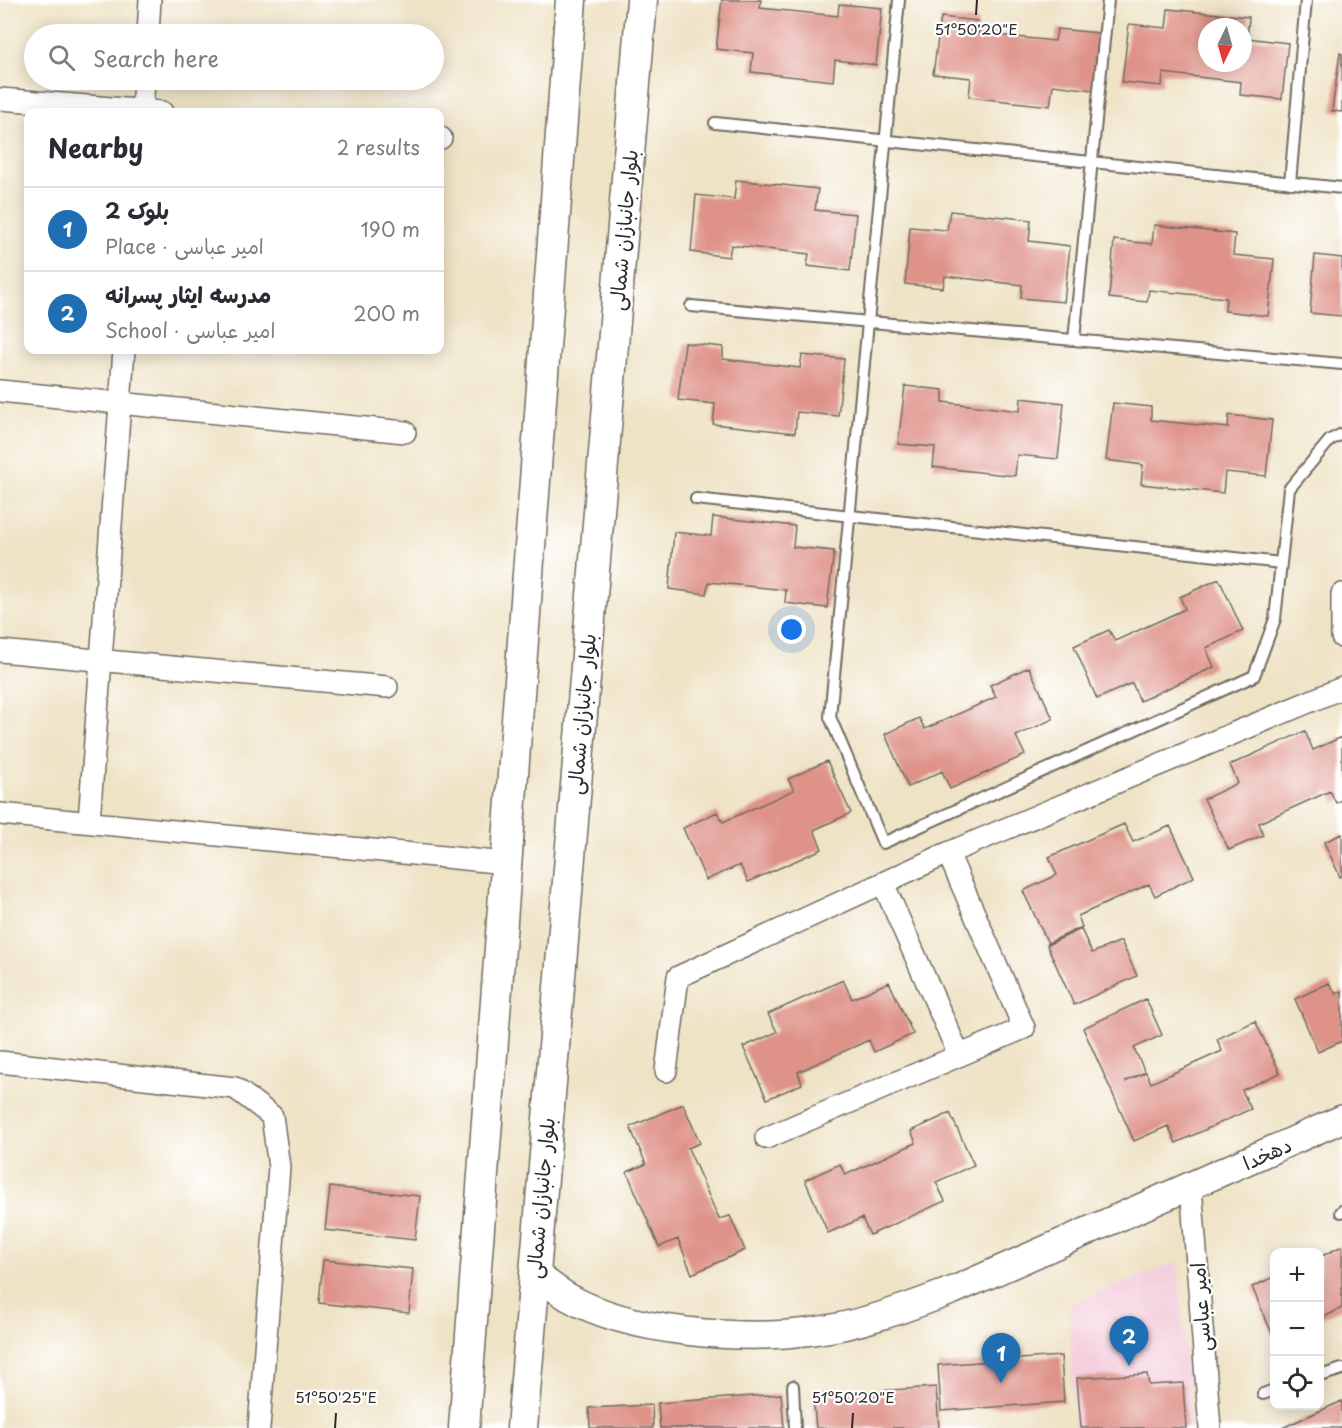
<!DOCTYPE html>
<meta charset="utf-8">
<style>
:root{--surface:#fff;--page:#f2f2f3;--text:#2b2b33;--muted:#7c7c81;--line:#e1e1e2;--accent:#1f6fb2}
body{margin:0;font-family:"Playpen Sans","Playpen Sans Arabic",sans-serif;background:var(--page);color:var(--text)}
.controls{position:absolute;right:18px;bottom:18px;display:grid;overflow:hidden;border-radius:12px;box-shadow:0 3px 15px #0003}
.controls button{width:54px;height:54px;display:grid;place-items:center;padding:0;border:0;border-bottom:2px solid var(--line);background:var(--surface);color:var(--text);font:30px sans-serif}
.compass{position:absolute;left:1198px;top:18px;width:54px;height:54px;border-radius:50%;background:var(--surface);box-shadow:0 3px 15px #0003;rotate:185deg}
.you{position:absolute;left:792px;top:630px;width:21px;height:21px;margin:-15px;border:4px solid #fff;border-radius:50%;background:#1a73e8;box-shadow:0 0 0 9px #1a73e833}
.badge{display:grid;place-items:center;width:39px;height:39px;border-radius:50%;background:var(--accent);color:#fff;font-size:20px;font-weight:700}
.pin{position:absolute;translate:-50% -50px;filter:drop-shadow(0 2px 3px #0008)}
.pin::after{content:'';position:absolute;top:32px;width:21px;height:18px;background:inherit;clip-path:polygon(0 0,100% 0,50% 100%)}
.list{margin:0;padding:0;list-style:none}
h2{display:flex;justify-content:space-between;align-items:center;height:78px;margin:0;padding:0 24px;font-size:26px}
h2 small{font-size:20px;font-weight:400;color:var(--muted)}
.list li{display:grid;grid-template-columns:39px 1fr auto;gap:18px;align-items:center;box-sizing:border-box;height:84px;padding:0 24px;border-top:2px solid var(--line)}
.list b{display:block;font-size:22px;white-space:nowrap}
.list p{margin:0;font-size:20px;white-space:nowrap;color:var(--muted)}
.list em{font-size:20px;font-style:normal;color:var(--muted)}
.icon{flex:none;width:33px;height:33px;fill:none;stroke:currentColor;stroke-width:2;stroke-linecap:round;stroke-linejoin:round}
.map{position:relative;flex:none;width:1342px;height:1428px;overflow:hidden}
.search{position:absolute;background:var(--surface);box-shadow:0 3px 15px #0003;left:24px;top:24px;width:420px;height:66px;display:flex;align-items:center;gap:15px;box-sizing:border-box;padding:0 21px;border-radius:33px;color:var(--muted);font-size:22px}
.panel{position:absolute;background:var(--surface);box-shadow:0 3px 15px #0003;left:24px;top:108px;width:420px;height:246px;border-radius:12px}
.map>svg:first-child{display:block}
.built{fill:#f4cfde}
.building{fill:#de9288;fill-rule:evenodd}
.lines{fill:none;stroke-linecap:round;stroke-linejoin:round}
.service-casing{stroke:#706b61;stroke-width:14}
.minor-casing{stroke:#706b61;stroke-width:24}
.tertiary-casing{stroke:#706b61;stroke-width:30}
.secondary-casing{stroke:#706b61;stroke-width:33}
.service{stroke:#fff;stroke-width:10}
.minor{stroke:#fff;stroke-width:21}
.tertiary{stroke:#fff;stroke-width:27}
.secondary{stroke:#fff;stroke-width:30}
.ticks{fill:none;stroke:#2b2b2b;stroke-width:2}
.labels{text-anchor:middle;dominant-baseline:central;stroke-width:4.5;stroke-linejoin:round;paint-order:stroke}
.street-label{font-size:20px;fill:#2b2b2b;stroke:#fff}
.ticks-label{font-size:15px;text-anchor:middle;fill:#2b2b2b;stroke:#fff;stroke-width:4.5;stroke-linejoin:round;paint-order:stroke}
</style>
<div class="map">
<svg width="1342" height="1428" viewBox="0 0 1342 1428">
<rect width="100%" height="100%" fill="#fff"/>
<filter id="ink" filterUnits="userSpaceOnUse"><feTurbulence type="fractalNoise" baseFrequency=".0167" numOctaves="2"/><feDisplacementMap in="SourceGraphic" scale="12" xChannelSelector="R" yChannelSelector="G"/><feConvolveMatrix kernelMatrix="1 2 1 2 8 2 1 2 1" color-interpolation-filters="sRGB"/></filter>
<filter id="wash" filterUnits="userSpaceOnUse"><feTurbulence type="fractalNoise" baseFrequency=".008" numOctaves="4" result="noise"/><feDisplacementMap in="SourceGraphic" scale="24" xChannelSelector="R" yChannelSelector="G"/><feGaussianBlur stdDeviation="1.35" result="paint"/><feColorMatrix in="noise" values="0 0 0 0 0 0 0 0 0 0 0 0 0 0 0 0 0 1.4 0 .05"/><feComposite in="paint" operator="in"/></filter>
<g filter="url(#wash)">
<rect width="100%" height="100%" fill="#efe3c6"/>
<path class="built" d="M1178 1261 1191 1428H1075L1069 1304Z"/>
<g id="blocks">
<path class="building" d="M722 0H761L760 8 838 16 839 4 882 8 876 65 835 60 833 81 751 72 753 53 716 49Z
M1168 9 1249 17 1247 38 1288 43 1282 99 1240 95 1241 82 1163 73 1162 86 1122 82 1129 24 1166 28ZM1207 27H1243V63H1207Z
M941 17 978 21V33L1055 41 1057 29 1099 33 1093 90 1053 85 1050 106 969 97 971 78 933 74Z
M1340 53 1342 54V112L1332 111Z
M736 180 818 189 815 210 856 214 850 271 807 266 809 254 731 245 729 257 691 252 696 195 734 199Z
M950 211 1031 220 1029 241 1070 246 1064 302 1021 298 1022 285 945 276 943 288 905 284 910 227 947 230Z
M1154 225 1235 234 1233 255 1274 259 1268 316 1225 311 1226 298 1149 290 1147 302 1109 298 1114 240 1152 244Z
M1315 255 1342 258V316L1310 313Z
M685 343 723 347V359L800 368 802 355 844 359 838 416 797 412 795 433 713 424 715 404 678 400Z
M905 386 943 390V402L1020 411 1021 398 1064 403 1058 459 1017 455 1015 476 933 467 935 447 898 444Z
M1113 403 1151 407V420L1228 428 1229 415 1272 420 1266 476 1225 472 1223 493 1141 484 1143 465 1106 460Z
M713 517 795 526 793 547 834 551 827 608 785 603 786 590 709 582 706 594 669 589 674 532 711 536Z
M1219 579 1243 631 1206 648 1214 667 1140 701 1132 683 1097 699 1074 646 1109 630 1115 641 1185 609 1180 597Z
M1029 667 1053 719 1016 736 1025 755 950 789 942 771 908 787 885 734 919 718 925 729 996 697 990 685Z
M1305 731 1313 750 1342 737V800L1336 803 1330 791 1259 823 1263 835 1229 850 1204 799 1238 783 1230 765Z
M827 761 851 813 814 830 822 849 748 882 740 865 706 880 683 828 717 812 723 822 794 790 788 779Z
M1124 824 1133 842 1170 826 1194 877 1155 896 1149 884 1078 916 1082 927 1048 943 1023 891 1057 875 1049 857Z
M1342 834V876L1340 877 1324 842Z
M1081 929 1092 953 1121 941 1137 976 1074 1005 1047 945Z
M843 980 852 999 889 982 913 1034 874 1052 869 1040 798 1072 802 1084 767 1099 743 1047 777 1032 768 1014Z
M1329 983 1336 994 1342 991V1041L1318 1052 1295 999Z
M1146 999 1162 1035 1134 1048 1145 1072 1125 1082 1146 1072 1151 1083 1222 1051 1217 1039 1255 1021 1280 1073 1242 1090 1251 1109 1176 1143 1168 1126 1134 1141 1083 1028Z
M683 1104 700 1143 688 1148 719 1219 730 1216 745 1250 692 1274 678 1239 659 1247 627 1172 646 1164 630 1127Z
M950 1113 974 1165 936 1182 945 1201 870 1235 862 1218 828 1233 805 1180 840 1164 845 1175 916 1143 911 1131Z
M330 1187 420 1196 415 1240 325 1230Z
M1342 1246V1308L1320 1319V1257Z
M323 1260 413 1269 409 1313 319 1303Z
M1274 1277V1338L1252 1287Z
M1061 1356 1064 1402 941 1411 938 1365Z
M1147 1374 1149 1385 1183 1383 1186 1428H1081L1077 1378Z
M936 1387 939 1428H816L813 1395Z
M781 1394 784 1428H660L658 1403Z
M1342 1401V1428H1282Z
M652 1405 653 1428H590L589 1408Z"/>
</g>
</g>
<g filter="url(#ink)">
<use href="#blocks" fill-opacity="0" stroke="#706b61" stroke-width="1.5"/>
<g class="lines">
<g class="service-casing">
<path id="service" d="M899 0 830 717 883 843 1254 676 1275 619 1281 563
M715 123 1342 188
M1290 183 1306 0
M691 306 1342 364
M1074 340 1108 0
M696 499 1281 563 1289 489 1330 440 1342 434
M1341 1212 1342 1211
M1320 1376 1342 1369
M793 1386 795 1428
M1263 1394 1274 1390"/>
</g>
<g class="minor-casing">
<path id="minor" d="M148 34 150 0
M0 99 162 112
M142 112 144 80
M440 138H441
M0 391 405 432
M1342 594V637
M0 651 387 687
M0 814 506 863
M89 821 124 350
M883 883 959 1055
M0 1062 235 1088 272 1116 279 1167 259 1428
M666 1071 678 977 948 853 1342 688
M766 1138 1024 1028 948 853
M1191 1187 1210 1428"/>
</g>
<g class="tertiary-casing">
<path id="tertiary" d="M534 1273C545 1281 556 1290 568 1297 630 1333 743 1341 814 1331 862 1325 908 1307 954 1290L1342 1119"/>
</g>
<g class="secondary-casing">
<path id="secondary" d="M464 1428 571 0
M522 1428 642 0"/>
</g>
<use href="#service" class="service"/>
<use href="#minor" class="minor"/>
<use href="#tertiary" class="tertiary"/>
<use href="#secondary" class="secondary"/>
</g>
</g>
<path class="ticks" d="M976 15 977 0M335 1428 336 1413M852 1428 853 1413"/>
<g class="labels">
<g class="street-label">
<text transform="translate(623 230) rotate(-85)">بلوار جانبازان شمالی</text>
<text transform="translate(581 714) rotate(-85)">بلوار جانبازان شمالی</text>
<text transform="translate(1267 1153) rotate(-24)">دهخدا</text>
<text transform="translate(540 1198) rotate(-85)">بلوار جانبازان شمالی</text>
<text transform="translate(1200 1307) rotate(-94)">امیر عباسی</text>
</g>
</g>
<g class="ticks-label">
<text x="976" y="35">51°50'20"E</text>
<text x="336" y="1403">51°50'25"E</text>
<text x="853" y="1403">51°50'20"E</text>
</g>
</svg>
<div class="controls">
<button>+</button>
<button>−</button>
<button><svg class="icon" aria-label="locate" viewBox="0 0 24 24"><circle cx="12" cy="12" r="6"/><path d="M12 2v4M12 18v4M2 12h4M18 12h4"/></svg></button>
</div>
<svg class="compass" viewBox="-18 -18 36 36"><path d="M0-13l5 13h-10z" fill="#e53935"/><path d="M0 13l5-13h-10z" fill="#7c7c81"/></svg>
<div class="you"></div>
<div class="pin badge" style="left:1001px;top:1383px">1</div>
<div class="pin badge" style="left:1129px;top:1366px">2</div>
<div class="search"><svg class="icon" aria-label="search" viewBox="0 0 24 24"><circle cx="10" cy="10" r="6"/><path d="M15 15l6 6"/></svg>Search here</div>
<section class="panel">
<h2>Nearby<small>2 results</small></h2>
<ul class="list">
<li><span class="badge">1</span><div><b>بلوک 2</b><p>Place · امیر عباسی</p></div><em>190 m</em></li>
<li><span class="badge">2</span><div><b>مدرسه ایثار پسرانه</b><p>School · امیر عباسی</p></div><em>200 m</em></li>
</ul>
</section>
</div>
